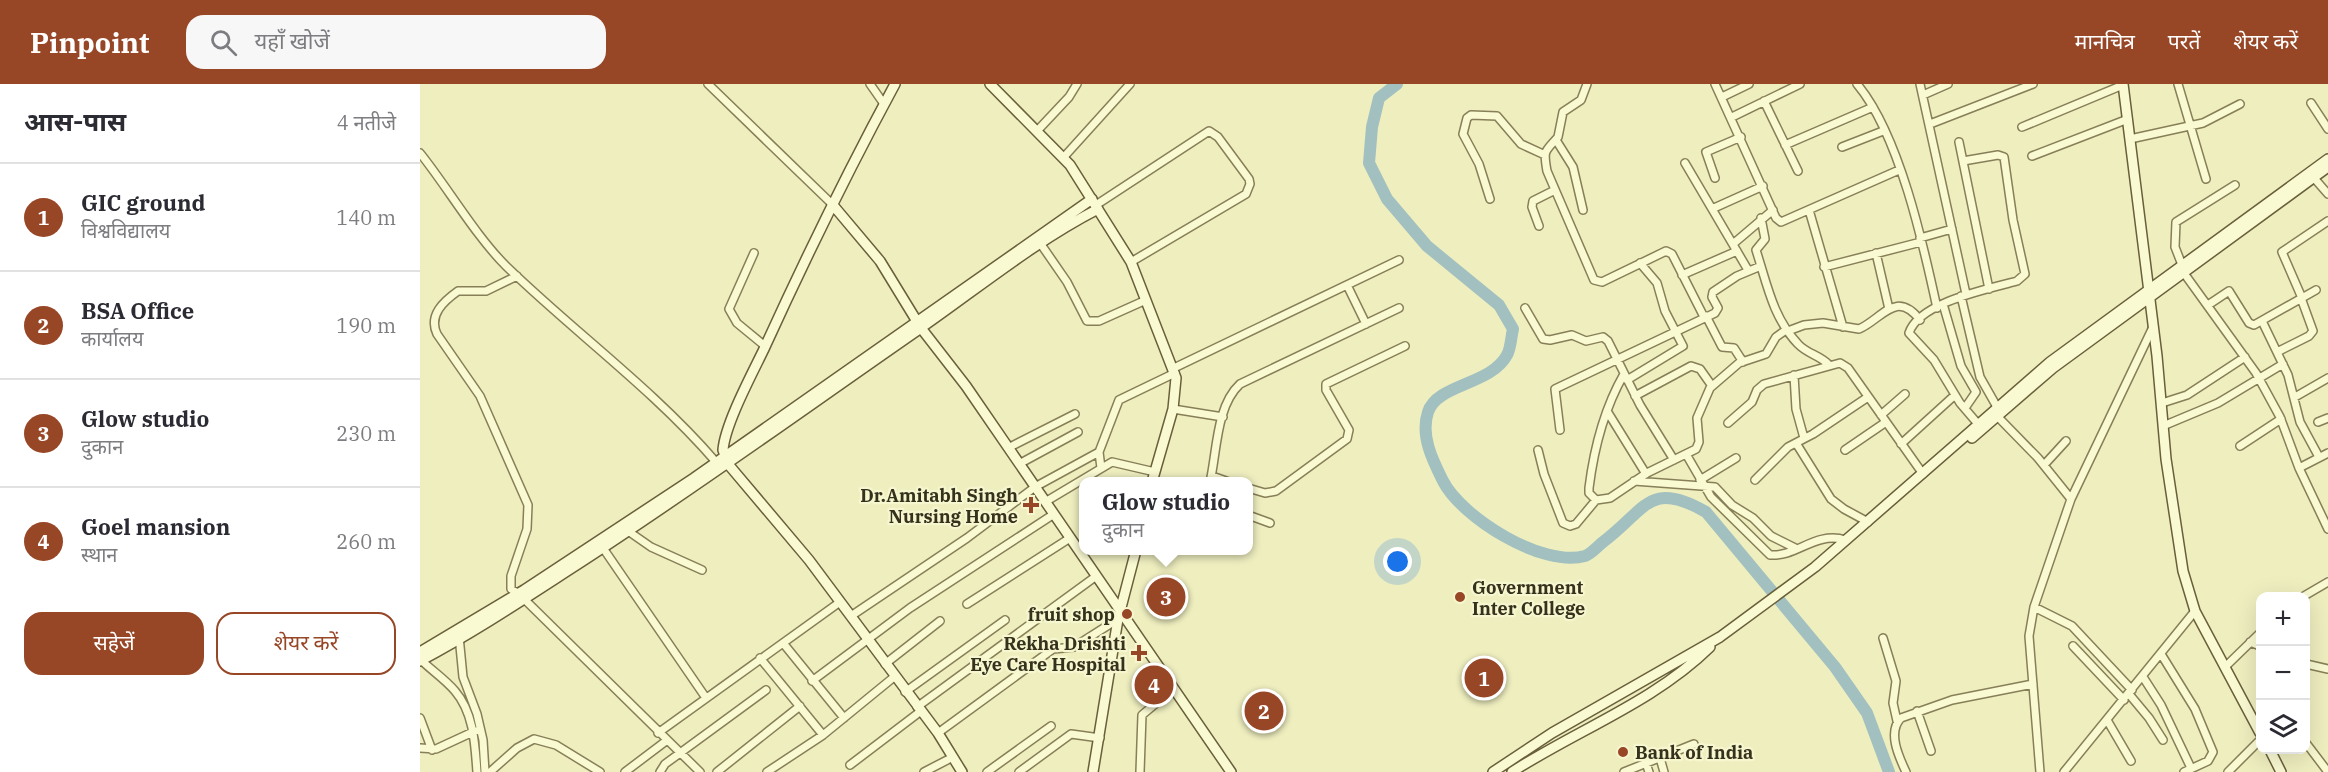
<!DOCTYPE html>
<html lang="hi">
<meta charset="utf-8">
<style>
:root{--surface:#fff;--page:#f7f7f7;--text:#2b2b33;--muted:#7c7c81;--line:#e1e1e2;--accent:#974626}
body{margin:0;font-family:"IBM Plex Serif","Noto Sans Devanagari",serif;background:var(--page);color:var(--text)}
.controls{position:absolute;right:18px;bottom:18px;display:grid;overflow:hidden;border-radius:12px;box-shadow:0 6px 24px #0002}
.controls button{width:54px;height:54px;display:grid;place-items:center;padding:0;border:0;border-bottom:2px solid var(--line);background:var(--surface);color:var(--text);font:30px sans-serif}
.you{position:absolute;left:978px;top:478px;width:21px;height:21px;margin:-15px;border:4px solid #fff;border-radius:50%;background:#1a73e8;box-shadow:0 0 0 9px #1a73e833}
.badge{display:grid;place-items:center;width:39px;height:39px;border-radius:50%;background:var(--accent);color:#fff;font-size:20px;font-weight:700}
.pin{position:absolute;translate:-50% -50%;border:3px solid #fff;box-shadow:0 2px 6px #0006}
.popup{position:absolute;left:659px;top:393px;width:174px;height:78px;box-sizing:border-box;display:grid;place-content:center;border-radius:12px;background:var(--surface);filter:drop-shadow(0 2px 4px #0005);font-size:20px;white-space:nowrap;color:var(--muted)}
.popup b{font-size:22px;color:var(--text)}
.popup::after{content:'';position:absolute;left:50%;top:100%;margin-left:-12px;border:12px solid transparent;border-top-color:var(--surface)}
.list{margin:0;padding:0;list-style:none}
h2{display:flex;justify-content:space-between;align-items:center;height:78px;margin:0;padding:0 24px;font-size:26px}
h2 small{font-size:20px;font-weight:400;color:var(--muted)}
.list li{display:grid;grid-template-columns:39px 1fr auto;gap:18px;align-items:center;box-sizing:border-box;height:108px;padding:0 24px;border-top:2px solid var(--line)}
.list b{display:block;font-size:22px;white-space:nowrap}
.list p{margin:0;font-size:20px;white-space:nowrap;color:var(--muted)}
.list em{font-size:20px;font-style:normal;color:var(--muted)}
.actions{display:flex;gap:12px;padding:18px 24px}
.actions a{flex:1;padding:14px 0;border:2px solid var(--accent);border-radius:18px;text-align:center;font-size:21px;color:var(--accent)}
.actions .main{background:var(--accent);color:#fff}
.icon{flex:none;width:33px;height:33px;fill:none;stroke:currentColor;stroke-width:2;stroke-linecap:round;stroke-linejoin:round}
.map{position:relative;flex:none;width:1908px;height:688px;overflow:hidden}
header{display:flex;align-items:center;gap:36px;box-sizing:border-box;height:84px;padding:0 30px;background:var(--accent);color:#fff}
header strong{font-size:28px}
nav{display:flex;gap:33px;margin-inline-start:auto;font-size:21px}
.search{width:420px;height:54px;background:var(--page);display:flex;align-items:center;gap:15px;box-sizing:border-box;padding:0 21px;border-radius:18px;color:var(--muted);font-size:22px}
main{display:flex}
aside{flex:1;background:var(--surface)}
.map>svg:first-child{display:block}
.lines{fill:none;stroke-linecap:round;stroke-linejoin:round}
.river{stroke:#a2c0c0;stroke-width:12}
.street-casing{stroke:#877f57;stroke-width:10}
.secondary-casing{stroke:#695f3a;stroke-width:12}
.street{stroke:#f9f9d2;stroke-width:7}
.secondary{stroke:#f9f9d2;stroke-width:9}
.poi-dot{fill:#974626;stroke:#f6f6cf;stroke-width:2}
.labels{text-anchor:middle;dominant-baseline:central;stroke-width:4.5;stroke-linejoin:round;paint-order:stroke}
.poi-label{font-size:18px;font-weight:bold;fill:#36311c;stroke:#f6f6cf;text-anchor:end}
</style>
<header>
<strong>Pinpoint</strong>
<div class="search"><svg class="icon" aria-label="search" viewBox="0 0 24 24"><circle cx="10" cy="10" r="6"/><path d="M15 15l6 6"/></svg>यहाँ खोजें</div>
<nav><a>मानचित्र</a><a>परतें</a><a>शेयर करें</a></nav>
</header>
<main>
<aside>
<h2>आस-पास<small>4 नतीजे</small></h2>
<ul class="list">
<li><span class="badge">1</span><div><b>GIC ground</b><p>विश्वविद्यालय</p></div><em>140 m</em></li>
<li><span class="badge">2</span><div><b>BSA Office</b><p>कार्यालय</p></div><em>190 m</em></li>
<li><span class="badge">3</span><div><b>Glow studio</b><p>दुकान</p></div><em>230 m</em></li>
<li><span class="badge">4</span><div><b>Goel mansion</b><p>स्थान</p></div><em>260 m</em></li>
</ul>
<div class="actions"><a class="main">सहेजें</a><a>शेयर करें</a></div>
</aside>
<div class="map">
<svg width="1908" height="688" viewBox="0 0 1908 688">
<rect width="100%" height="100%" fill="#eeeebf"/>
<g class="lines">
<path class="river" d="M977 0 959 14 952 43 949 79 967 115 1007 162 1079 221 1093 245C1091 253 1091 264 1087 271 1071 301 1017 300 1008 328 1000 352 1013 377 1023 397 1042 434 1123 484 1165 472 1171 470 1178 462 1183 458 1226 426 1229 395 1286 428L1415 583 1447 629 1469 688"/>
<g class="street-casing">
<path id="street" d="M288 0 412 120
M450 0 464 20
M1167 0 1161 16 1143 28 1138 53C1125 68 1123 65 1127 87L1174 196 1182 198 1246 167 1252 170 1284 233
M1295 0 1356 134 1361 138 1479 86
M1437 0C1479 50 1503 159 1517 224
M1500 0 1546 210
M1758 0 1786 95
M1503 11 1528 0
M1302 13 1329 0
M1344 17 1378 87
M1891 19 1908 45
M1312 33 1380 0
M1510 40 1613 0
M1602 43 1703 1
M617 47 649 13 657 0
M1710 55 1783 39 1820 20
M1136 56 1153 83 1163 126
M1539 58 1569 205
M1365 61 1453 23
M1422 63 1463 47
M0 69C28 104 55 151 86 182 154 248 233 305 296 378
M1612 72 1708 35
M643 74 710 0
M1543 77 1578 71 1584 73 1593 136 1605 190 1597 197C1569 205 1499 218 1489 249L1514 276 1540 319 1558 340
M1265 79 1328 186
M1295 94 1286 68 1321 53
M1894 94 1908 110
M1070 115 1059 80 1043 50 1047 34 1051 31 1077 32 1101 60 1125 71
M676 121 789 47 798 53 829 95 830 100 826 110 711 178
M1294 124 1343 102
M1389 126 1423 243
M1341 134 1345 155 1336 166C1347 200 1353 234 1378 260 1387 270 1400 271 1409 281
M1119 142 1112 123 1113 117 1135 106
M1500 154 1532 145
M618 156 647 198 667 237H679L726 216
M1313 160 1353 126
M334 169 309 225 317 239 345 262
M1456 169 1469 225
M1762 181 1755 163 1756 138 1815 101
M1404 183 1501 158
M1761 185 1836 289 1860 333 1879 384 1908 445
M1262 191 1317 167
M97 192 66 207H38C24 217 8 231 17 250L60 312 108 421 107 445 91 492V505L99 510 280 688
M927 201 946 240
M1541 212 1560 293 1577 323
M1882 214 1862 168 1908 137
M1523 220 1541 282 1556 308 1545 324
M1788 221 1809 207 1829 239 1834 241 1896 206
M1105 224 1123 255 1130 256 1152 251 1166 257 1183 253 1188 257 1220 321 1254 376
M1286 232 1302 263 1314 264 1323 278
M1842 237 1868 291 1880 338 1899 373
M1368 247 1384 241 1403 239 1439 245C1462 235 1476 205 1500 236
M1857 268 1889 252 1893 247 1881 214
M754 284 979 176
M1204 290C1184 325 1174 364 1169 404V409L1176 416 1190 414 1227 389 1276 365 1279 358 1277 334 1290 304 1319 279 1346 270 1356 253 1366 246
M1374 291 1376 325 1384 354
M1207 296 1263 262 1245 227 1237 199 1220 179
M1215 312 1271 282 1280 285 1292 302
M1875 313 1908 294
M1742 319 1767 311 1825 273
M753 325 803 333
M1187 327 1226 390
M1461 331 1485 310
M1577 332 1618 374 1651 415
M1898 338 1908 334
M1308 339 1332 318 1337 306 1344 300 1420 279 1428 284 1503 390
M1743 342 1798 319 1863 280
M1140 346 1135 305 1295 229 1298 224 1292 213 1293 208 1317 192 1341 182
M1376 359 1411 415 1424 425 1448 438
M1481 360 1535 311
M1820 362 1861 335
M588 364 655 330
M1118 366 1124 390 1143 439 1150 442 1156 440 1176 416
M1425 366 1466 338
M1266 370 1291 413 1350 471C1378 473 1394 447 1426 456
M599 380 658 348
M1624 381 1646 357
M681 384 679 368 699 316 755 289
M1879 384 1908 369
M792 392 809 398
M1280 396 1316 374
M1335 396 1368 363 1393 350 1448 313
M1214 397 1295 403 1312 421 1333 434 1351 452 1375 464
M790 398C797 368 796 322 820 300L979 224
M828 404 845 409 856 407 927 355 929 346 906 306V300L985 262
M625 418 692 378 735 388
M828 431 850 439
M208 447 231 463 282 486
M183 464 286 614
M1884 512 1908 498
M547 520 650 454
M1614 523 1652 542 1712 606
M431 532 547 454 615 403 679 368
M39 552 43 593 57 630 63 656 65 688
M1463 554 1476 597 1473 619 1477 637
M1830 558 1840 562
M363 559 424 634
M1653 562 1704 616
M1741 570 1775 625 1793 668 1788 677 1764 688
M340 574 403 651
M0 575C11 586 25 595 35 607 54 629 55 661 57 688
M465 580 520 537
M1886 580 1908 585
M1805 583 1840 549
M1723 593 1741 621 1771 684
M392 597 490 524 634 430
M485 608 585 536
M1709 610 1729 634 1743 656
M497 623 675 493
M1497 627 1511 667
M0 634 12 666
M1687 636 1711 677
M238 649 420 518
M518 649 633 565 654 563 698 535
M1886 659 1908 688
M0 664 16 665 55 647
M1240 674 1244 688
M1226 679 1229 688
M430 681 501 627
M70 688 97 664 114 655 136 661 180 688
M205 688 246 657
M240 688 245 680 346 606
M297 688 380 622
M347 688 403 651 474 593
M504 688 533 673
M567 688 631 642
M599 688 651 650 680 654
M720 688 722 631 752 606
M1204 688 1274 660
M1486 688C1479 673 1467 648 1481 634L1532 616 1613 600
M1620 688 1609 552 1614 523 1651 415 1733 243
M1644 688 1775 527
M1808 688 1840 656"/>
</g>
<g class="secondary-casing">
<path id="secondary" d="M475 0C428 87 385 175 344 265 332 290 305 340 303 366L308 380 389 476 518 649 542 688
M570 0 650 81 711 178 756 294 753 325 732 398
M1703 0 1737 272 1746 375 1763 487 1775 527 1840 649
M412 120 460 177 501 244 546 302 811 688
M1552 354 1633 284 1908 83
M0 568 104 506 274 394 672 115
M0 577C53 549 104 515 155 482 271 407 384 325 498 246 557 205 614 158 678 125
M1850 666 1861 688
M673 688 698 535 716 466
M1073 688 1132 649 1300 553 1395 483 1630 278 1908 75
M1092 688C1157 646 1234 618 1290 563"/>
</g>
<use href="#street" class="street"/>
<use href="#secondary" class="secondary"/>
</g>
<g class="poi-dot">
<path d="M608 412h6v6h6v6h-6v6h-6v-6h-6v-6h6z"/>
<circle cx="1040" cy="513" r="6"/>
<circle cx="707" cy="530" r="6"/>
<path d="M716 560h6v6h6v6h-6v6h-6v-6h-6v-6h6z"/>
<circle cx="1203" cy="668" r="6"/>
</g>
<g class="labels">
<g class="poi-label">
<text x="598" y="411">Dr.Amitabh Singh<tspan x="598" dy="21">Nursing Home</tspan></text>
<text x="1052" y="503" text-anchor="start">Government<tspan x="1052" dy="21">Inter College</tspan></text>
<text x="695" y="530">fruit shop</text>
<text x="706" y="559">Rekha Drishti<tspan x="706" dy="21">Eye Care Hospital</tspan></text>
<text x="1215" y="668" text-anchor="start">Bank of India</text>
</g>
</g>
</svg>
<div class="controls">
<button>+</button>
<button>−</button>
<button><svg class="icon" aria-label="layers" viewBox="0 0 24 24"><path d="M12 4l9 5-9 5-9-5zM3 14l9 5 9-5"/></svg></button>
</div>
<div class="you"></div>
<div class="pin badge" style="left:1064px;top:594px">1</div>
<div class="pin badge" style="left:844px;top:627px">2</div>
<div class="pin badge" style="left:746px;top:513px">3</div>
<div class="popup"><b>Glow studio</b>दुकान</div>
<div class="pin badge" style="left:734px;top:601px">4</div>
</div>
</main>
